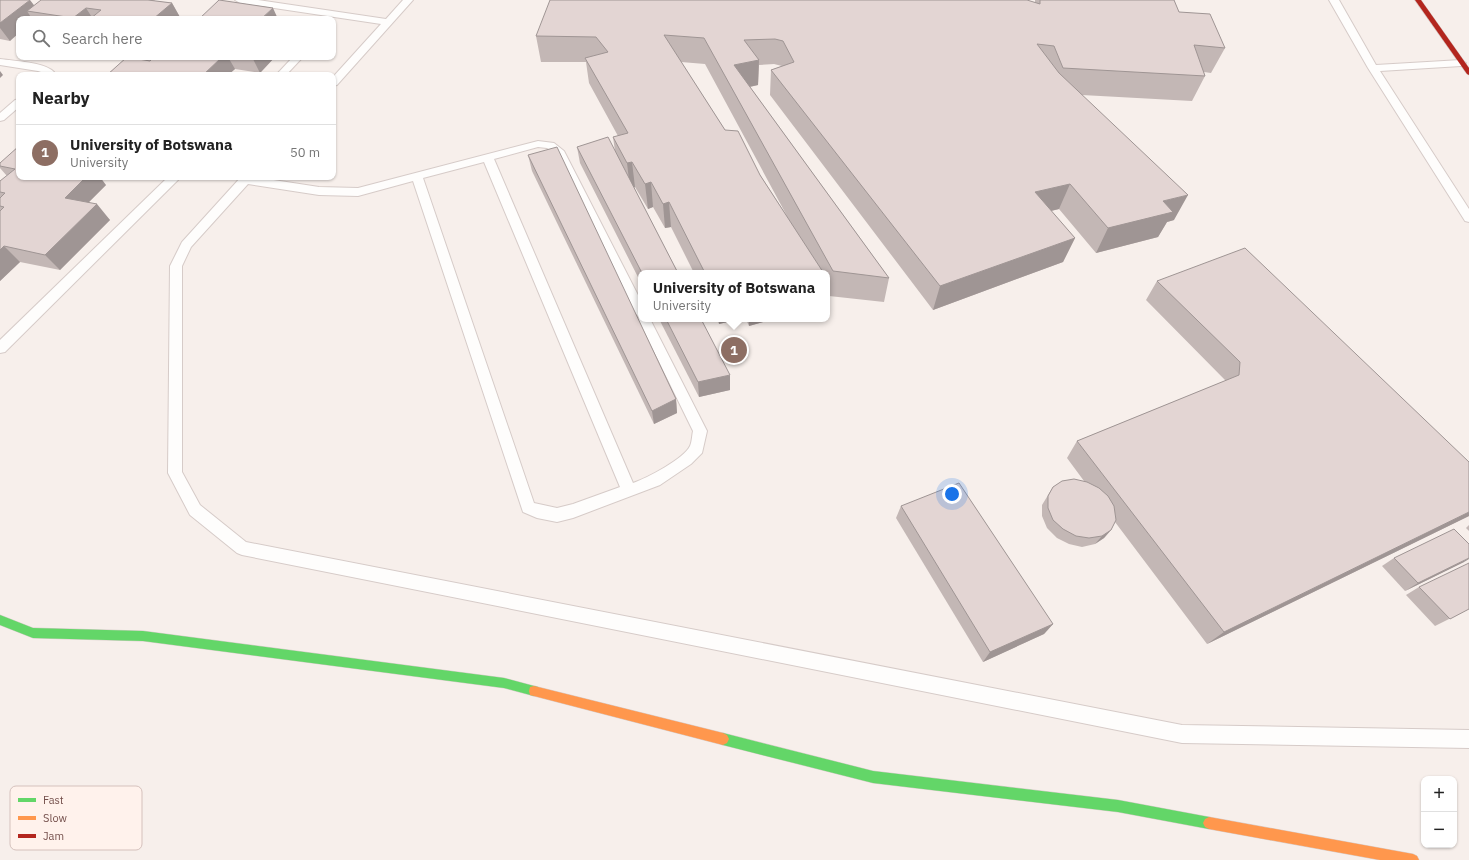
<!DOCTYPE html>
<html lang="en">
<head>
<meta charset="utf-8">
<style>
	:root { --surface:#fff; --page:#f2f2f2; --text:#222; --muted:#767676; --line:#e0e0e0; --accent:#a28783 }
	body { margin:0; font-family:"IBM Plex Sans",sans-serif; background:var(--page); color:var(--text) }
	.controls { position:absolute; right:12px; bottom:12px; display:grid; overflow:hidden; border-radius:8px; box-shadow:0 1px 3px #0004 }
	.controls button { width:36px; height:36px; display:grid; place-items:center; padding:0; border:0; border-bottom:1px solid var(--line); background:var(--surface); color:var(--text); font:20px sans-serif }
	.you { position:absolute; left:952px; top:494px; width:14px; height:14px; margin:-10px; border:3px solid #fff; border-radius:50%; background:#1a73e8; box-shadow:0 0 0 6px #1a73e833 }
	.badge { display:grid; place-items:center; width:26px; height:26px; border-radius:50%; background:var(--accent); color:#fff; font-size:13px; font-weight:700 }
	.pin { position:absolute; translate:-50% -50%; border:2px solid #fff; box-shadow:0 1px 4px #0006 }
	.popup { position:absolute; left:638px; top:270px; width:192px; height:52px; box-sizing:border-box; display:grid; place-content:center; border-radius:8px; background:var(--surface); filter:drop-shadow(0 1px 3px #0005); font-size:13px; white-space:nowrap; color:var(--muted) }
	.popup b { font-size:15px; color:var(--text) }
	.popup::after { content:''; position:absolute; left:50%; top:100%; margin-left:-8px; border:8px solid transparent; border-top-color:var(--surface) }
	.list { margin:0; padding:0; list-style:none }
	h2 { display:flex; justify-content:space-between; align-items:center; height:52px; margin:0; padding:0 16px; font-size:17px }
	h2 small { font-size:13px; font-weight:400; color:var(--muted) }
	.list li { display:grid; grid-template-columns:26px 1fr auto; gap:12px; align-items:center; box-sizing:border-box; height:56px; padding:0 16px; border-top:1px solid var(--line) }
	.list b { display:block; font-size:15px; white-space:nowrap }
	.list p { margin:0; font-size:13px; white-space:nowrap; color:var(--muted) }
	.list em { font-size:13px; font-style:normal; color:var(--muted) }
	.icon { flex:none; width:22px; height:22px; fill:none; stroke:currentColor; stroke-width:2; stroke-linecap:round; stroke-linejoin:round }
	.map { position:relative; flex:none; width:1469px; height:860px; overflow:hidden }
	.search { position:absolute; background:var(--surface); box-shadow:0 1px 3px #0004; left:16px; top:16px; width:320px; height:44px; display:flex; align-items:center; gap:10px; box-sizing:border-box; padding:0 14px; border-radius:8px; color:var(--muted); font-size:15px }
	.panel { position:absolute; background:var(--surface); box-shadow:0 1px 3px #0004; left:16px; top:72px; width:320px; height:108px; border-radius:8px }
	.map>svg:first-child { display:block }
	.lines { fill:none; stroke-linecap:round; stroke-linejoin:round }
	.lane-casing { stroke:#d6cbc8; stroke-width:2 }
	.fast-casing { stroke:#d7ccc9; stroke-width:1 }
	.slow-casing { stroke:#d7ccc9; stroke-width:1 }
	.jam-casing { stroke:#d7ccc9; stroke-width:1 }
	.lane { fill:#fefdfc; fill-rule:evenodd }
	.fast { fill:#63d668; fill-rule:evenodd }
	.slow { fill:#ff974d; fill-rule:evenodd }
	.jam { fill:#b3261e; fill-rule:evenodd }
	.wall { fill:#c3b7b5; fill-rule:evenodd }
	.shaded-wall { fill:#9f9594 }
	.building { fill:#e3d5d3; stroke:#9f9594 }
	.key { fill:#fff2ec; stroke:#d5c1bc; stroke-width:1 }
	.key-label { font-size:11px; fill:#744f4b }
</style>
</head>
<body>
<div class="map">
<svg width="1469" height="860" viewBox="0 0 1469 860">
	<rect width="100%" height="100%" fill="#f7efeb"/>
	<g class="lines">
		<defs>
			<g id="lane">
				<polygon points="235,0 258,0 386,19 403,0 413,0 337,85 333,86 333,77 381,24 240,3"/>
				<polygon points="1329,0 1339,0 1376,65 1461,60 1466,63 1461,66 1380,71 1469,209 1469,222 1465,221 1368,68"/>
				<polygon points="293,57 303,57 286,75 276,75"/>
				<path d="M0,59C14,61 45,62 54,72L53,75H43L44,73L38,71L0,65Z"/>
				<polygon points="19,99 19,107 4,120 0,121 0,113 15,100"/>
				<path d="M538,141L554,143L564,151L641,301V319H650L707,431L702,453L691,464L660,485L573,518L557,522L537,518L523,512L413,181L358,196L319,195L248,184L191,247L182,266V472L200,505L246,542L1182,725L1469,730V748L1182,743L242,555L237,553L190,515L168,473L170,266L182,242L241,177H254L319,187L358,188ZM538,147L547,148L555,153L635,313L639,317L638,319L693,431C692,435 692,442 690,446C684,459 647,478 633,483L494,159ZM484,162L620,487L573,504L557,508L534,503L423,178Z"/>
				<polygon points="168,177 181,177 5,352 0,353 0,340"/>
			</g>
			<g id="fast">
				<polygon points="0,615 33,628 143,631 504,678 534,686 538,687 539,691 538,695 534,696 504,688 143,641 33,638 0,625"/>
				<polygon points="723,733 873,771 1118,800 1209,817 1213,819 1215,823 1213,827 1209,829 1118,812 873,783 723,745 719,743 717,739 719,735"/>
			</g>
			<g id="slow">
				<polygon points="534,686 723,733 727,735 729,739 727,743 723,745 534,696 530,695 529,691 530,687"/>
				<polygon points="1209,817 1413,854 1417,856 1419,860 1380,860 1209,829 1205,827 1203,823 1205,819"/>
			</g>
			<polygon id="jam" points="1415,0 1421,0 1469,68 1469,75 1467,74"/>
		</defs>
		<use href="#lane" class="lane-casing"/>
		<use href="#fast" class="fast-casing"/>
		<use href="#slow" class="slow-casing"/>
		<use href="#jam" class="jam-casing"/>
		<use href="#lane" class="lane"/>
		<use href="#fast" class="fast"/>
		<use href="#slow" class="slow"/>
		<use href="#jam" class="jam"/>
	</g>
	<g class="wall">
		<polygon points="0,0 34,6 41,0 155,0 154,1 172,3 181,19 19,19 10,41 0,39"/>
		<path d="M1035,0H1174L1179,12L1225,48L1211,73L1204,72L1205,76L1192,101L1082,95L1174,220L1167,222L1158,237L1096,253L1059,209L1051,211L1075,238L1063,262L933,310L770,95L771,70L782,66L774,64L759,65L758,85L750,87L889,278L884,302L829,296L827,291V273H694L671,227L665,228L653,207L648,209L635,187L634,188L678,273H641V283L580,163L577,147L615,151L613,137L618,136L589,83L586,62H541L536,36L1035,2ZM681,62L705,64L787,216L760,175L725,130Z"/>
		<polygon points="108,57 275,57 260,73 235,69 228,75 107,75 125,59"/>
		<polygon points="528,155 676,399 677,413 654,424 532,171"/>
		<polygon points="0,163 106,185 89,202 110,220 60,270 20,262 0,281 0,181 7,176 0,168"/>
		<polygon points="1157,281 1469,462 1469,516 1207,644 1115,522 1111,530 1104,538 1095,544 1082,547 1069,544 1057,538 1047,528 1042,516 1042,505 1053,487 1084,481 1067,458 1077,441 1225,381 1225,380 1146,300"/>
		<polygon points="659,319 701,319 730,390 699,397"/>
		<polygon points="717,319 740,319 719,324"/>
		<polygon points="746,319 773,319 749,326"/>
		<polygon points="901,506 1053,624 1044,634 983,662 896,518"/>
		<polygon points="1469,525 1469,531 1466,528"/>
		<polygon points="1394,558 1464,562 1405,591 1382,566"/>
		<polygon points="1419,587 1469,609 1435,626 1406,595"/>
	</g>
	<g class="shaded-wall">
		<polygon points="30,0 40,13 27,11 32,19 19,19 19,33 10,41 0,28 0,23"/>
		<polygon points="172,3 181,19 153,19"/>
		<polygon points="86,8 93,19 74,19 73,18"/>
		<polygon points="273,8 278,19 261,19"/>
		<polygon points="149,57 160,57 153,64"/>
		<polygon points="222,57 228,57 235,69 228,75 203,75"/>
		<polygon points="252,57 275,57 260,73"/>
		<polygon points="759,60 758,85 734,90 734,65"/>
		<polygon points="0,71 3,75 0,78"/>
		<polygon points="632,162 635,187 630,188 627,163"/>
		<polygon points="86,177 100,177 106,185 78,213 65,198"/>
		<polygon points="651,182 653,207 648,209 645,184"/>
		<polygon points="1070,184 1059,209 1025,217 1035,192"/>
		<polygon points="1188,195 1174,220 1167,222 1158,237 1096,253 1108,228 1163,201"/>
		<polygon points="669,202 671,227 665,228 663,204"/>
		<polygon points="97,204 110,220 60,270 45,255"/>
		<polygon points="1075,238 1063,262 933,310 940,286"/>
		<polygon points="4,246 20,262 0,281 0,250"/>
		<polygon points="719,319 740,319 719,324"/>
		<polygon points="749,319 773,319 749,326"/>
		<polygon points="730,375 730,390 699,397 698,382"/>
		<polygon points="676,399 677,413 654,424 652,411"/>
		<polygon points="1469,512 1469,516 1207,644 1224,632"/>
		<polygon points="1111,530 1104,538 1095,544 1102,536"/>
		<polygon points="1469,558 1469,559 1464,562 1405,591 1418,583"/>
		<polygon points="1053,624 1044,634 983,662 990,652"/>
	</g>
	<g class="building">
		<polygon points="0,0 30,0 0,23"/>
		<polygon points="41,0 148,0 172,3 153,19 90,19 101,10 86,8 73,18 27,11"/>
		<polygon points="219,0 273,8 261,19 199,19"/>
		<polygon points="550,0 1027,0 1040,4 1040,0 1174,0 1179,12 1210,14 1225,48 1194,45 1205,76 1063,68 1054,46 1037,44 1059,73 1188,195 1163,201 1173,212 1108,228 1070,184 1035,192 1075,238 940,286 771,70 794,62 783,41 775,39 744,40 759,60 734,65 889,278 833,271 704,38 664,35 725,130 738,131 760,175 823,272 818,273 705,273 669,202 663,204 651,182 645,184 632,162 627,163 613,137 628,133 585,58 608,52 596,37 536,36"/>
		<polygon points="127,57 150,61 154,57 222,57 203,75 186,75 173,73 171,75 107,75"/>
		<polygon points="608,137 678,273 642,273 577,147"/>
		<polygon points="19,146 19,177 86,177 65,198 97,204 45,255 4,246 0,250 0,211 4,207 0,206 0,198 5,193 0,192 0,181 15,169 0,166 0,163"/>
		<polygon points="557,147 676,399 652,411 528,155"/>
		<polygon points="1245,248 1469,462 1469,512 1224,632 1077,441 1239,375 1240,362 1157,281"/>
		<polygon points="666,319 701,319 730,375 698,382"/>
		<polygon points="1074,479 1087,482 1099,488 1108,496 1114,506 1116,520 1111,530 1102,536 1089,538 1076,536 1063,529 1053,520 1048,508 1048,496 1053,487 1062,481"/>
		<polygon points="959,483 1053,624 990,652 901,506"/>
		<polygon points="1454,529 1469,544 1469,558 1418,583 1394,558"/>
		<polygon points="1469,563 1469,609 1450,619 1419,587"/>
	</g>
	<rect x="10" y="786" width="132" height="64" rx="6" class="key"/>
	<rect x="18" y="798" width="18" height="4" fill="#63d668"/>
	<rect x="18" y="816" width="18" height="4" fill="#ff974d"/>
	<rect x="18" y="834" width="18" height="4" fill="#b3261e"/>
	<g class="key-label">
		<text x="43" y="804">Fast</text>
		<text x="43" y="822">Slow</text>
		<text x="43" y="840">Jam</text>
	</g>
</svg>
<div class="controls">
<button>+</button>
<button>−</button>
</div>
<div class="you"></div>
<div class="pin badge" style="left:734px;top:350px;background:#8d6e63">1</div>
<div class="popup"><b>University of Botswana</b>University</div>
<div class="search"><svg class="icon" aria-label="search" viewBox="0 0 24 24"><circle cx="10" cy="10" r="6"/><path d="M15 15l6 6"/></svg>Search here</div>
<section class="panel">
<h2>Nearby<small></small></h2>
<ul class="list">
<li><span class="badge" style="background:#8d6e63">1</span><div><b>University of Botswana</b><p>University</p></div><em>50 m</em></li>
</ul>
</section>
</div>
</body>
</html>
